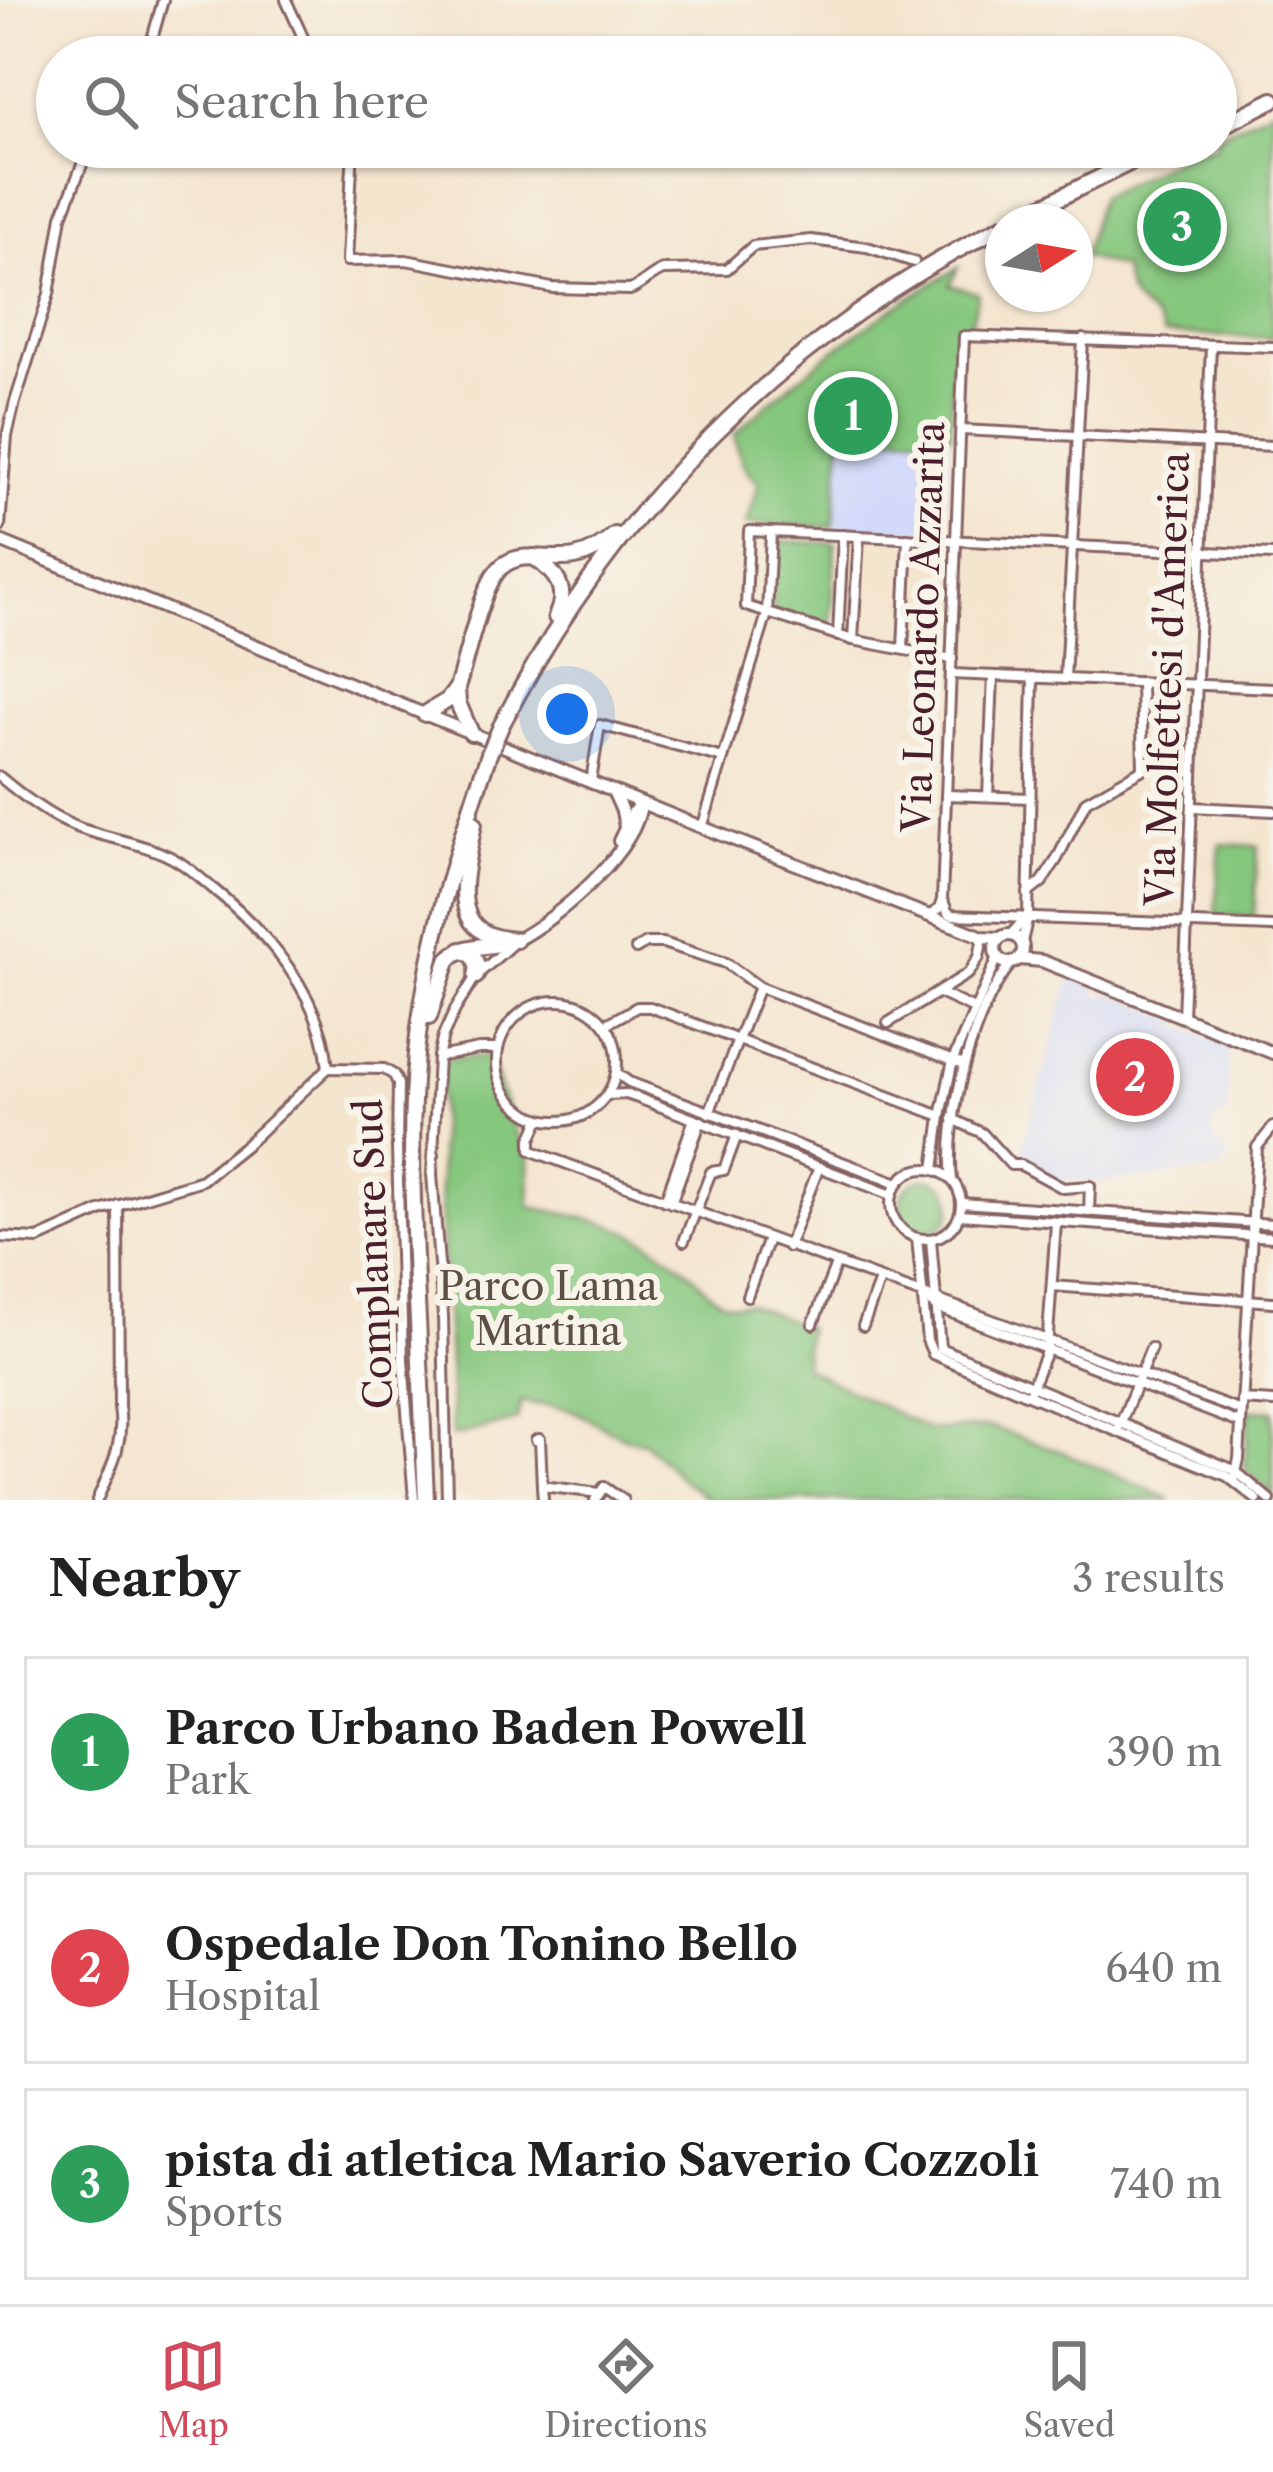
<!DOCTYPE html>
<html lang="en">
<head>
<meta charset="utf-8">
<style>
	:root { --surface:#fff; --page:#f6f6f6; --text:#222; --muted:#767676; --line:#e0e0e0; --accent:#d1495b }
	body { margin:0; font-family:"Libre Caslon Text",serif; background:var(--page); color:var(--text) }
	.compass { position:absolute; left:985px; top:204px; width:108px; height:108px; border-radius:50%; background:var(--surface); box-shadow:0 3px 9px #0004; rotate:79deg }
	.you { position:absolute; left:567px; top:714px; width:42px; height:42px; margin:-30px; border:9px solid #fff; border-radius:50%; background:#1a73e8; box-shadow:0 0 0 18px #1a73e833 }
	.badge { display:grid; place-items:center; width:78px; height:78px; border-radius:50%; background:var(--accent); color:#fff; font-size:39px; font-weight:700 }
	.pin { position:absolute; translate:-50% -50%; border:6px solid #fff; box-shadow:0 3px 12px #0006 }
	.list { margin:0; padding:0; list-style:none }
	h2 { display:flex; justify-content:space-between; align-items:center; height:156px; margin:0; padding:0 48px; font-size:51px }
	h2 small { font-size:39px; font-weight:400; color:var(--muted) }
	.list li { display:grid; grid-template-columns:78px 1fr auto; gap:36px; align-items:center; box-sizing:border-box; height:192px; margin:0 24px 24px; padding:0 24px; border:3px solid var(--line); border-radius:0px }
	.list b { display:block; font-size:45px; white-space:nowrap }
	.list p { margin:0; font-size:39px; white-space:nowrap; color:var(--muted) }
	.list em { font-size:39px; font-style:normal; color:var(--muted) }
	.icon { flex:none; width:66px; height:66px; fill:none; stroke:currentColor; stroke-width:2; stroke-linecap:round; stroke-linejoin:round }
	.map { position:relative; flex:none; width:1273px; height:1500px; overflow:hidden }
	.search { position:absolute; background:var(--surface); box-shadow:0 3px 9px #0004; left:36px; right:36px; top:36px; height:132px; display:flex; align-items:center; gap:30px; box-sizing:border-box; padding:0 42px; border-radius:66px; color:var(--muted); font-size:45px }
	.sheet { height:804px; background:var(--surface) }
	nav { display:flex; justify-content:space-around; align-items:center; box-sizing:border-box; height:168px; border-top:3px solid var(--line); background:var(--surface); font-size:33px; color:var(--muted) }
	nav a { display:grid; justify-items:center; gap:6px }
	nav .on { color:var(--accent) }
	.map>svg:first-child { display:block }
	.built { fill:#d2d9f9 }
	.green { fill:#86c77e; stroke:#687354; stroke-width:3 }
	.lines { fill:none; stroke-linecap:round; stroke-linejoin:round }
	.minor-casing { stroke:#866464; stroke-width:14 }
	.secondary-casing { stroke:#866464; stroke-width:16 }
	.trunk-casing { stroke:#866464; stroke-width:20 }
	.minor { stroke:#fff; stroke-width:8 }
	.secondary { stroke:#fff; stroke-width:10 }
	.trunk { stroke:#fff; stroke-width:14 }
	.trunk-bridge-casing { stroke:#866464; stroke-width:20; stroke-linecap:butt }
	.trunk-bridge { stroke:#fff; stroke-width:14 }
	.labels { text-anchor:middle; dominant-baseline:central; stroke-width:12; stroke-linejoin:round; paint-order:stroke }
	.street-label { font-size:39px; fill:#4a1f2b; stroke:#f7f3e8 }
	.park-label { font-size:39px; fill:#5c5144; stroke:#f7f3e8 }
</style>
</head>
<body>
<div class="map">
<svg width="1273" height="1500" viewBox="0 0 1273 1500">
	<rect width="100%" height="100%" fill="#f7f3e8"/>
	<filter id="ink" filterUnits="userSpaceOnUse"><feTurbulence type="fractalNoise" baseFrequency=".00833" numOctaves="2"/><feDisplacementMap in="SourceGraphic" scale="24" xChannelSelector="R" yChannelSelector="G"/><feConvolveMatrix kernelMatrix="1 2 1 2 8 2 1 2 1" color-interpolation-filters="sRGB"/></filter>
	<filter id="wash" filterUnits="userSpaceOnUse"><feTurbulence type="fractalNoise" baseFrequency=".004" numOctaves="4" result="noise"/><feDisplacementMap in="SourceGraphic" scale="48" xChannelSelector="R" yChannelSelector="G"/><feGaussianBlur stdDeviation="2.7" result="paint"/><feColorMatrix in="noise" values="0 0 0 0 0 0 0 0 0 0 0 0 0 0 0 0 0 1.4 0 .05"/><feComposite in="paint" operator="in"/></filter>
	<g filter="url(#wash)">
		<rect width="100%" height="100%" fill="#f4e5cf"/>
		<g class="built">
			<polygon points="951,435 945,531 833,527 841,436"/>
			<polygon points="1071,978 1098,988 1096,994 1100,996 1104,997 1106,992 1182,1022 1181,1028 1228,1045 1229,1109 1211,1127 1213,1137 1229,1157 1219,1170 1076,1184 1073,1178 1063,1185 1026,1165 1024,1159 1028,1150 1022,1147"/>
		</g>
		<g class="green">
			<path d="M1273,108V338L1164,334C1154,309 1143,315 1131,296C1126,288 1125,277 1122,268L1083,257L1100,197L1198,147H1216V137Z"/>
			<path d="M958,268L950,285L978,293L971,326H958L956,365H952L951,435L842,436L833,527L746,524L758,488L757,480C741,468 739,454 734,435C804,369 875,316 958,268Z"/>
			<polygon points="775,541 835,543 832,614 830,625 826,627 776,613 772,605"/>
			<polygon points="1220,844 1258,846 1254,917 1216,915"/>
			<path d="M489,1056L515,1131L529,1158L530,1207C577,1216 625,1223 663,1252C671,1257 679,1263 686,1269C705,1286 718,1310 747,1303L807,1328L804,1367L931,1431L991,1427L1060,1451L1172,1500H710L684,1481L644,1442C620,1440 593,1419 571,1410C554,1404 538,1406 521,1401L517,1420L452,1437C449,1311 434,1186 441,1060Z"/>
			<circle cx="926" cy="1205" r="26"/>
			<polygon points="1249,1410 1273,1411 1273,1494 1245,1469"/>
		</g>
	</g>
	<g filter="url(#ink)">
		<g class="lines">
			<defs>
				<g id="minor">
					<polyline points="286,0 312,57"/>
					<polyline points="147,57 163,0"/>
					<path d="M353,147L347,261L406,260L552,288L630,290C643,285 650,275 663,270L727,269L753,246L811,240L867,247L914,262"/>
					<polyline points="961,430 1273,446"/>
					<polyline points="0,527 7,436 15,402 49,294 62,216 89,147"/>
					<polyline points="838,636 843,535"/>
					<polyline points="853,640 859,536"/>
					<polyline points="903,649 908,538"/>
					<polyline points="952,659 853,640 746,606 749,531 1273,555"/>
					<polyline points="951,674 1273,688"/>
					<polyline points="1065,679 1083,339"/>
					<path d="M0,777C19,793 39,809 61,820C93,837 132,839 166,855C182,862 197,875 211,887C266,931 322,995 328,1068"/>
					<polyline points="591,781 600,725 723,758"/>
					<polyline points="946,795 1030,798"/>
					<polyline points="988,796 993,676"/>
					<polyline points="1192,807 1273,811"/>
					<polyline points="702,828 767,614 771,533"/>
					<polyline points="1028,893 1042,882 1057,859 1086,801 1143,769 1141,682"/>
					<polyline points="943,901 948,913 953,915 1273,927"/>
					<polyline points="929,916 939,909 942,900 964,336 1273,347"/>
					<polyline points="1011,934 1027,917"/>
					<polyline points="1022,942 1028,916 1033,677"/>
					<polyline points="636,949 646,943 663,943 726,963 759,987 964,1065"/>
					<polyline points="939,993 974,1009"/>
					<circle cx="557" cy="1061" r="60"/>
					<polyline points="1183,1017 1211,345"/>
					<polyline points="888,1023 969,973 979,957 983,937"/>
					<polyline points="605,1025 637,1007 650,1007 941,1116"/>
					<polyline points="438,1057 479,1049 498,1049"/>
					<polyline points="328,1068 384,1069 394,1075 398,1084 397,1148 403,1360 414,1500"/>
					<polyline points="616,1073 629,1082 898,1183"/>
					<polyline points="608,1095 626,1094 638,1098 892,1195"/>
					<polyline points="709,1113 759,987"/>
					<path d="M540,1119L531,1139V1150L535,1152C770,1240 1007,1323 1241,1411"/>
					<polyline points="953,1119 982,1133 1011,1165 1021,1165 1063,1188 1090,1186 1089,1212"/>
					<circle cx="926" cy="1204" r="35"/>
					<polyline points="934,1170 941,1116 953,1060 998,957"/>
					<path d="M952,1180C945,1119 972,1009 1012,963"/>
					<polyline points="665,1201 694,1119"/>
					<polyline points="671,1203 701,1121"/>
					<polyline points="961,1203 1273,1224"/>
					<polyline points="960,1215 1273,1237"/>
					<polyline points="0,1237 38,1239 100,1211 202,1180 247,1144 328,1068"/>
					<polyline points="917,1238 927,1340 933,1354"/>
					<polyline points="931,1239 940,1348"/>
					<polyline points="684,1241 711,1172 724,1170 737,1135"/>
					<polyline points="788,1247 819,1167"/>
					<polyline points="1052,1286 1273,1302"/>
					<polyline points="747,1296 768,1239"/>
					<polyline points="924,1296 936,1307 1240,1423"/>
					<polyline points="813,1324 836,1264"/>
					<polyline points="863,1326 880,1280"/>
					<polyline points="940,1348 1234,1470 1270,1500"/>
					<polyline points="933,1354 1023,1393 1227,1476 1257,1500"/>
					<polyline points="1031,1389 1047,1349 1056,1223"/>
					<polyline points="1242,1400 1273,1402"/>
					<polyline points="1120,1425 1151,1348"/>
					<polyline points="536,1440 540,1439 542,1486"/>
					<polyline points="1234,1481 1239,1459 1257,1147 1273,1127"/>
					<path d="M97,1500C111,1468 125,1443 119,1407L118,1205"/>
					<polyline points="447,1500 443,1316 432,1174 438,1057 443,1036 455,1010 476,976 511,945"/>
					<polyline points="543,1500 542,1486 599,1493"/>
					<polyline points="595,1500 604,1487 623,1500"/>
				</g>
				<g id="secondary">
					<polyline points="0,541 686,821 983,937 999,938"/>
					<polyline points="613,791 622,811 625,827"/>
					<polyline points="619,841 633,812 641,803"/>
					<circle cx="1009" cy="949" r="14"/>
					<path d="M516,940C556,920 638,850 641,803"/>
					<polyline points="1019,959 1042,961 1273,1053"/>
				</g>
				<g id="trunk">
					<polyline points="1216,129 1273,100"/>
					<polyline points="1153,161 1180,147"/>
					<polyline points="1011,222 1161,147"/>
					<path d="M534,557C557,574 569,589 556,617"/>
					<polyline points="425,714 448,700 457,688"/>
					<path d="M501,726C612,510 786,334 1003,226"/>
					<path d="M471,733L458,703L457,688C466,660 480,595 496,573C514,547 548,562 575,557C590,554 603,546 615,535"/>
					<path d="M474,823C466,872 442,937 516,940"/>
					<polyline points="461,950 473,955 478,967 476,976"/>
					<path d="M429,1017L448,961C462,943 485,948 505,943"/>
					<path d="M426,1500C423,1427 420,1354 416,1282C413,1206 409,1130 416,1054C426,950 455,852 489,754"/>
				</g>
			</defs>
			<use href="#minor" class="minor-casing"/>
			<use href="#secondary" class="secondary-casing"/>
			<use href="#trunk" class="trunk-casing"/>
			<use href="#minor" class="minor"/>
			<use href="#secondary" class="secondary"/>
			<use href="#trunk" class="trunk"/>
			<defs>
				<polyline id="trunk-bridge" points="489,754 501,726"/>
			</defs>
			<use href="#trunk-bridge" class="trunk-bridge-casing"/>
			<use href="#trunk-bridge" class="trunk-bridge"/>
		</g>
	</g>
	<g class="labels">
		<g class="street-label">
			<text transform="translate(923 627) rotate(-88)">Via Leonardo Azzarita</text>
			<text transform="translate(1167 679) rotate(-88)">Via Molfettesi d'America</text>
			<text transform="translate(373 1254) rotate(-92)">Complanare Sud</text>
		</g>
		<g class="park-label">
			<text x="548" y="1286">Parco Lama<tspan x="548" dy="45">Martina</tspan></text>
		</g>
	</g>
</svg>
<svg class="compass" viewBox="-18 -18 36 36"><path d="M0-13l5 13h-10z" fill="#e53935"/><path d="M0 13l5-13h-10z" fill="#767676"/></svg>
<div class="you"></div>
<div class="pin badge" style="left:853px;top:416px;background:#2e9e5b">1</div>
<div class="pin badge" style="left:1135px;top:1077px;background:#e0444e">2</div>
<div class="pin badge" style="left:1182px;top:227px;background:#2e9e5b">3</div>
<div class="search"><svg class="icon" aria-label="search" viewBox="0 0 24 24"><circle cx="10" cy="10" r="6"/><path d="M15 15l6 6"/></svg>Search here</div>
</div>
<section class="sheet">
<h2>Nearby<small>3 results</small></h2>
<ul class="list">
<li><span class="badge" style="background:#2e9e5b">1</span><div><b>Parco Urbano Baden Powell</b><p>Park</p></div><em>390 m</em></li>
<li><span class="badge" style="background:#e0444e">2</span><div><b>Ospedale Don Tonino Bello</b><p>Hospital</p></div><em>640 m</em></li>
<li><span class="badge" style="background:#2e9e5b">3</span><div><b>pista di atletica Mario Saverio Cozzoli</b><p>Sports</p></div><em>740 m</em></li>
</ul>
</section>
<nav>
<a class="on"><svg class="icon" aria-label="map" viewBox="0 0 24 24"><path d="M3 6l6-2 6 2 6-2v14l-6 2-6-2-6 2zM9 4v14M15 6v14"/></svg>Map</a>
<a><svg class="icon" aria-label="directions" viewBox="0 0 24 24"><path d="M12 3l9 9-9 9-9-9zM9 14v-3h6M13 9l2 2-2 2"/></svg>Directions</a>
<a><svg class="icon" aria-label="saved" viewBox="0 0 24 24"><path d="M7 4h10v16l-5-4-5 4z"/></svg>Saved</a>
</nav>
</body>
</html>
